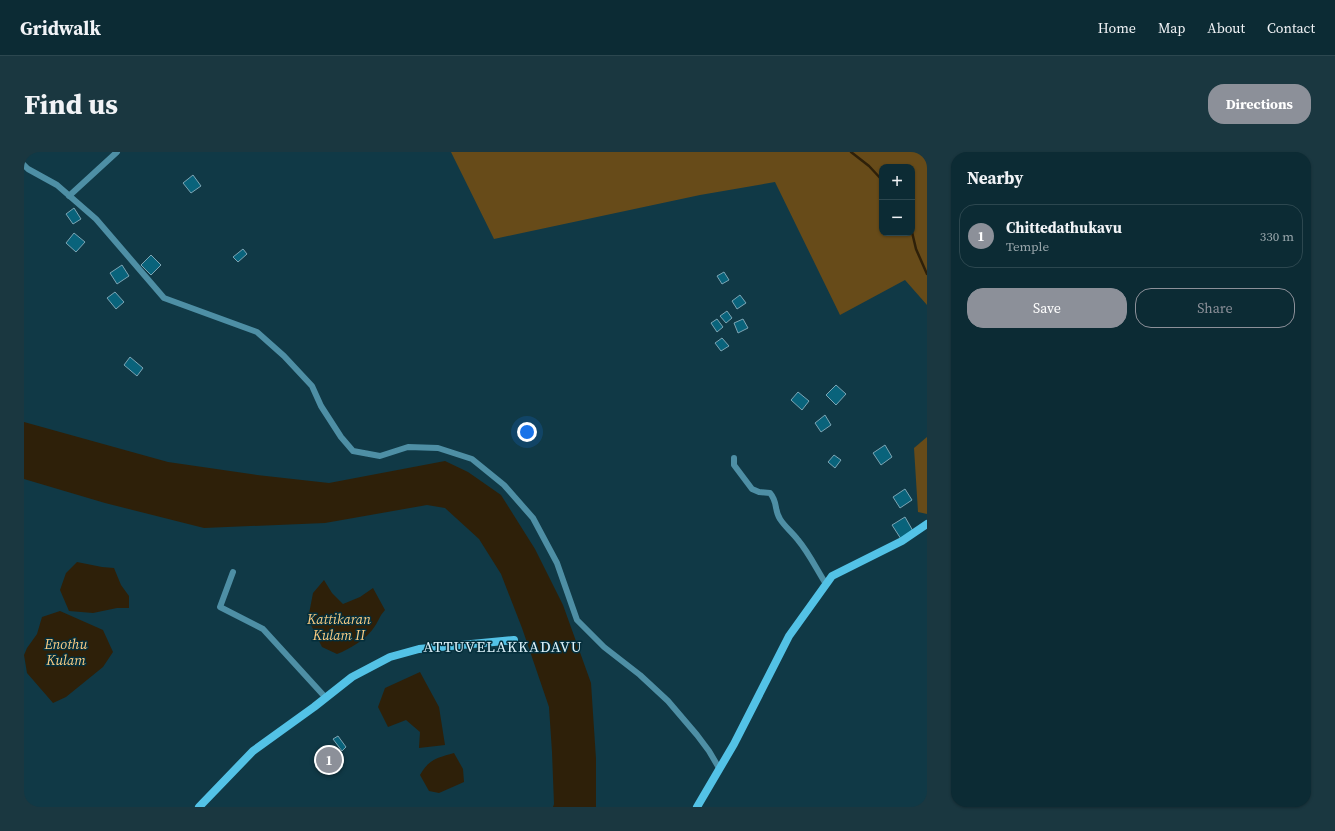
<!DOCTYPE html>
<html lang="en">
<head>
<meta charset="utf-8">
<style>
	:root { --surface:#0c2b34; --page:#1a3740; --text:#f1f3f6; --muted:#9aa7ac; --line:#2c474f; --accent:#8c9099 }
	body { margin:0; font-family:"Source Serif 4",serif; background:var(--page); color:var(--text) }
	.controls { position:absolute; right:12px; top:12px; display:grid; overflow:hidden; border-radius:8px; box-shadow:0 1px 3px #0004 }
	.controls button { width:36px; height:36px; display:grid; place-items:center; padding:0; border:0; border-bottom:1px solid var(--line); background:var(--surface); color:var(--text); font:20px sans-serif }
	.you { position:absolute; left:503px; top:280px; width:14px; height:14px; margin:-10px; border:3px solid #fff; border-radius:50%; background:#1a73e8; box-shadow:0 0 0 6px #1a73e833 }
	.badge { display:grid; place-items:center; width:26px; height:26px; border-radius:50%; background:var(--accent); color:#fff; font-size:13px; font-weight:700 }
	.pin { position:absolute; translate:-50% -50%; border:2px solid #fff; box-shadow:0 1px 4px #0006 }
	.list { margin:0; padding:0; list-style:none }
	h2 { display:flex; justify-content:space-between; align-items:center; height:52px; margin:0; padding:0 16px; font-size:17px }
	h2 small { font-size:13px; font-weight:400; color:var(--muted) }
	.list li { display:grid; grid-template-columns:26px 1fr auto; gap:12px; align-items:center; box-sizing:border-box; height:64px; margin:0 8px 8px; padding:0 8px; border:1px solid var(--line); border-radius:16px }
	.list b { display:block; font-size:15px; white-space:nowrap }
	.list p { margin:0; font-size:13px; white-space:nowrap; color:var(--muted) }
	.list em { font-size:13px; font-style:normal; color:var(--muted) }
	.actions { display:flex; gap:8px; padding:12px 16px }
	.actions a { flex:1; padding:9px 0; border:1px solid var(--accent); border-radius:16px; text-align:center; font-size:14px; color:var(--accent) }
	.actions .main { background:var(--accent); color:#fff }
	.map { position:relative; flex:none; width:903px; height:655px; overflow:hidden; border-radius:16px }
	header { display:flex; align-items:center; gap:24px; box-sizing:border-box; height:56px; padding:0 20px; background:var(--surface); border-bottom:1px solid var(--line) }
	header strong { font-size:19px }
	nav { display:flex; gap:22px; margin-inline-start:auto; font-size:14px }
	.intro { display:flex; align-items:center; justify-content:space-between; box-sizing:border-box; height:96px; padding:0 24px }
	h1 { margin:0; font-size:28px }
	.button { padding:10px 18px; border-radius:16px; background:var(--accent); color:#fff; font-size:14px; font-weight:700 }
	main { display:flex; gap:24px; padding:0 24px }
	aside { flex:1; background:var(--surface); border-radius:16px; box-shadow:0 1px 3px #0004 }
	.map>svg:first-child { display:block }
	.green { fill:#674b19; fill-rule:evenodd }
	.water { fill:#2e2009 }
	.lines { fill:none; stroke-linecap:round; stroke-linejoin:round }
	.stream { stroke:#2e2009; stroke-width:2.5 }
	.building { fill:#09637b; stroke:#7ca5b4 }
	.street { stroke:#4e8fa5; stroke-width:6 }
	.secondary { stroke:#53c2e6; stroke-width:8 }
	.labels { text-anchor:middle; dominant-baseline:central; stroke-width:3; stroke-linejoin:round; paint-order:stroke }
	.water-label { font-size:14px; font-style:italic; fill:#fdcd82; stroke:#042e3b }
	.quarter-label { font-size:15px; letter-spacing:1px; fill:#dff4fc; stroke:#042e3b }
</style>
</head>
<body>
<header>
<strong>Gridwalk</strong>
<nav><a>Home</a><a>Map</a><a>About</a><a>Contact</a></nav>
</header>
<div class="intro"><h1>Find us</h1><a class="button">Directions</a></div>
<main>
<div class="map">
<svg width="903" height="655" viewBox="0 0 903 655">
	<rect width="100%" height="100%" fill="#103946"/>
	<g class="green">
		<path d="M427,0H903V153L881,128L816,163L751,30L676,43L470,87ZM858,15H888V81H858Z"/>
		<polygon points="903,285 903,362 894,360 890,296"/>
	</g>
	<g class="water">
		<polygon points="0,270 144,310 233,323 305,331 421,309 444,320 477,343 511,397 539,453 567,531 572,607 572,655 529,655 530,652 528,600 525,555 498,476 477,422 455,387 421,356 403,353 301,371 180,376 81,351 0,327"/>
		<polygon points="53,410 78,415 90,416 97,433 105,444 105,456 93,456 69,461 45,459 36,438 42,421"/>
		<path d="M300,428L308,441L319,452L336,445L349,436L361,458C355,465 355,468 351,474C343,487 326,497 313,502L298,495L284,467L289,441Z"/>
		<polygon points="36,459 79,478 89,500 79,515 42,545 29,551 3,521 0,503 3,496 13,482 18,465"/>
		<polygon points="396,520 415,555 421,593 395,596 396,580 382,568 364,575 354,555 361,536"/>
		<path d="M430,601L439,617L440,630L415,641L405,639L396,623C405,607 413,606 430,601Z"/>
	</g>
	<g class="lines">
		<g class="stream">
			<polyline points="827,0 845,14 858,28"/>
			<polyline points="888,80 892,97 903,122"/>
		</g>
	</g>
	<g class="building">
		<polygon points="169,23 177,34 167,41 159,31"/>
		<polygon points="50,56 57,67 49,72 42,62"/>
		<polygon points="50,81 61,90 52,100 42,91"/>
		<polygon points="219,97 223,102 214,110 209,105"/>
		<polygon points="127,103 137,113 127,123 117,113"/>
		<polygon points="98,113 105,124 93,132 86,121"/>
		<polygon points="700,120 705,128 698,132 693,124"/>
		<polygon points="91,140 100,150 92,157 83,146"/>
		<polygon points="716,143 722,151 713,157 708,149"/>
		<polygon points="703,159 708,166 702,171 696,164"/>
		<polygon points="693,167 699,175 693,180 687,171"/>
		<polygon points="719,167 724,176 714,181 710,171"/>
		<polygon points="698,186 705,194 697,199 691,191"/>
		<polygon points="106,205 119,216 113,224 100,213"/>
		<polygon points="812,233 822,242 812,253 802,243"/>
		<polygon points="774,240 785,249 778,258 767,248"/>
		<polygon points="801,263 807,273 797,280 791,271"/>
		<polygon points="861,293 868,305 857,313 849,301"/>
		<polygon points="810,303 817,308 811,316 804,310"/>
		<polygon points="881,337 888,348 876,356 869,345"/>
		<polygon points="881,365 889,379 877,387 868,373"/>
		<polygon points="314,584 322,595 318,599 309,587"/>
		<polygon points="305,596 317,612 311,617 313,619 311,621 309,619 306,621 294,605"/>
	</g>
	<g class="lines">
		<g class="street">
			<polyline points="0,13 4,17 33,33 72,67 140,146 233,180 260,204 288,234 297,254 317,285 329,299 356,304 384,295 414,296 448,307 480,333 509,366 533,411 553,468 580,495 616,523 644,549 673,583 685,599 695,616"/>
			<polyline points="45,44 93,0"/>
			<path d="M710,306V313L728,337L735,340L746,341C754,350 750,358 756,367C761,375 768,380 774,388C785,401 793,418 802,432"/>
			<polyline points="209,420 196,455 239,477 302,546"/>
		</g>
		<g class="secondary">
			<polyline points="175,655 229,599 290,555 328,525 366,505 395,497 490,488"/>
			<polyline points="673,655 710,592 765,484 808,424 878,389 903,372"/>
		</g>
	</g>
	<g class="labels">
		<g class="water-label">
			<text x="315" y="467">Kattikaran<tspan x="315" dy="16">Kulam II</tspan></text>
			<text x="42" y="492">Enothu<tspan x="42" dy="16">Kulam</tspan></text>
		</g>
		<g class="quarter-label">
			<text x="479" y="494">ATTUVELAKKADAVU</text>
		</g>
	</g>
</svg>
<div class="controls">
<button>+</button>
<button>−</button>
</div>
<div class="you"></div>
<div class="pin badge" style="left:305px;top:608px">1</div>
</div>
<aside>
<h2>Nearby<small></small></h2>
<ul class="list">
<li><span class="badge">1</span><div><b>Chittedathukavu</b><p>Temple</p></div><em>330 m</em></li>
</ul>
<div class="actions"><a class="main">Save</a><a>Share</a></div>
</aside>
</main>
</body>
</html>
